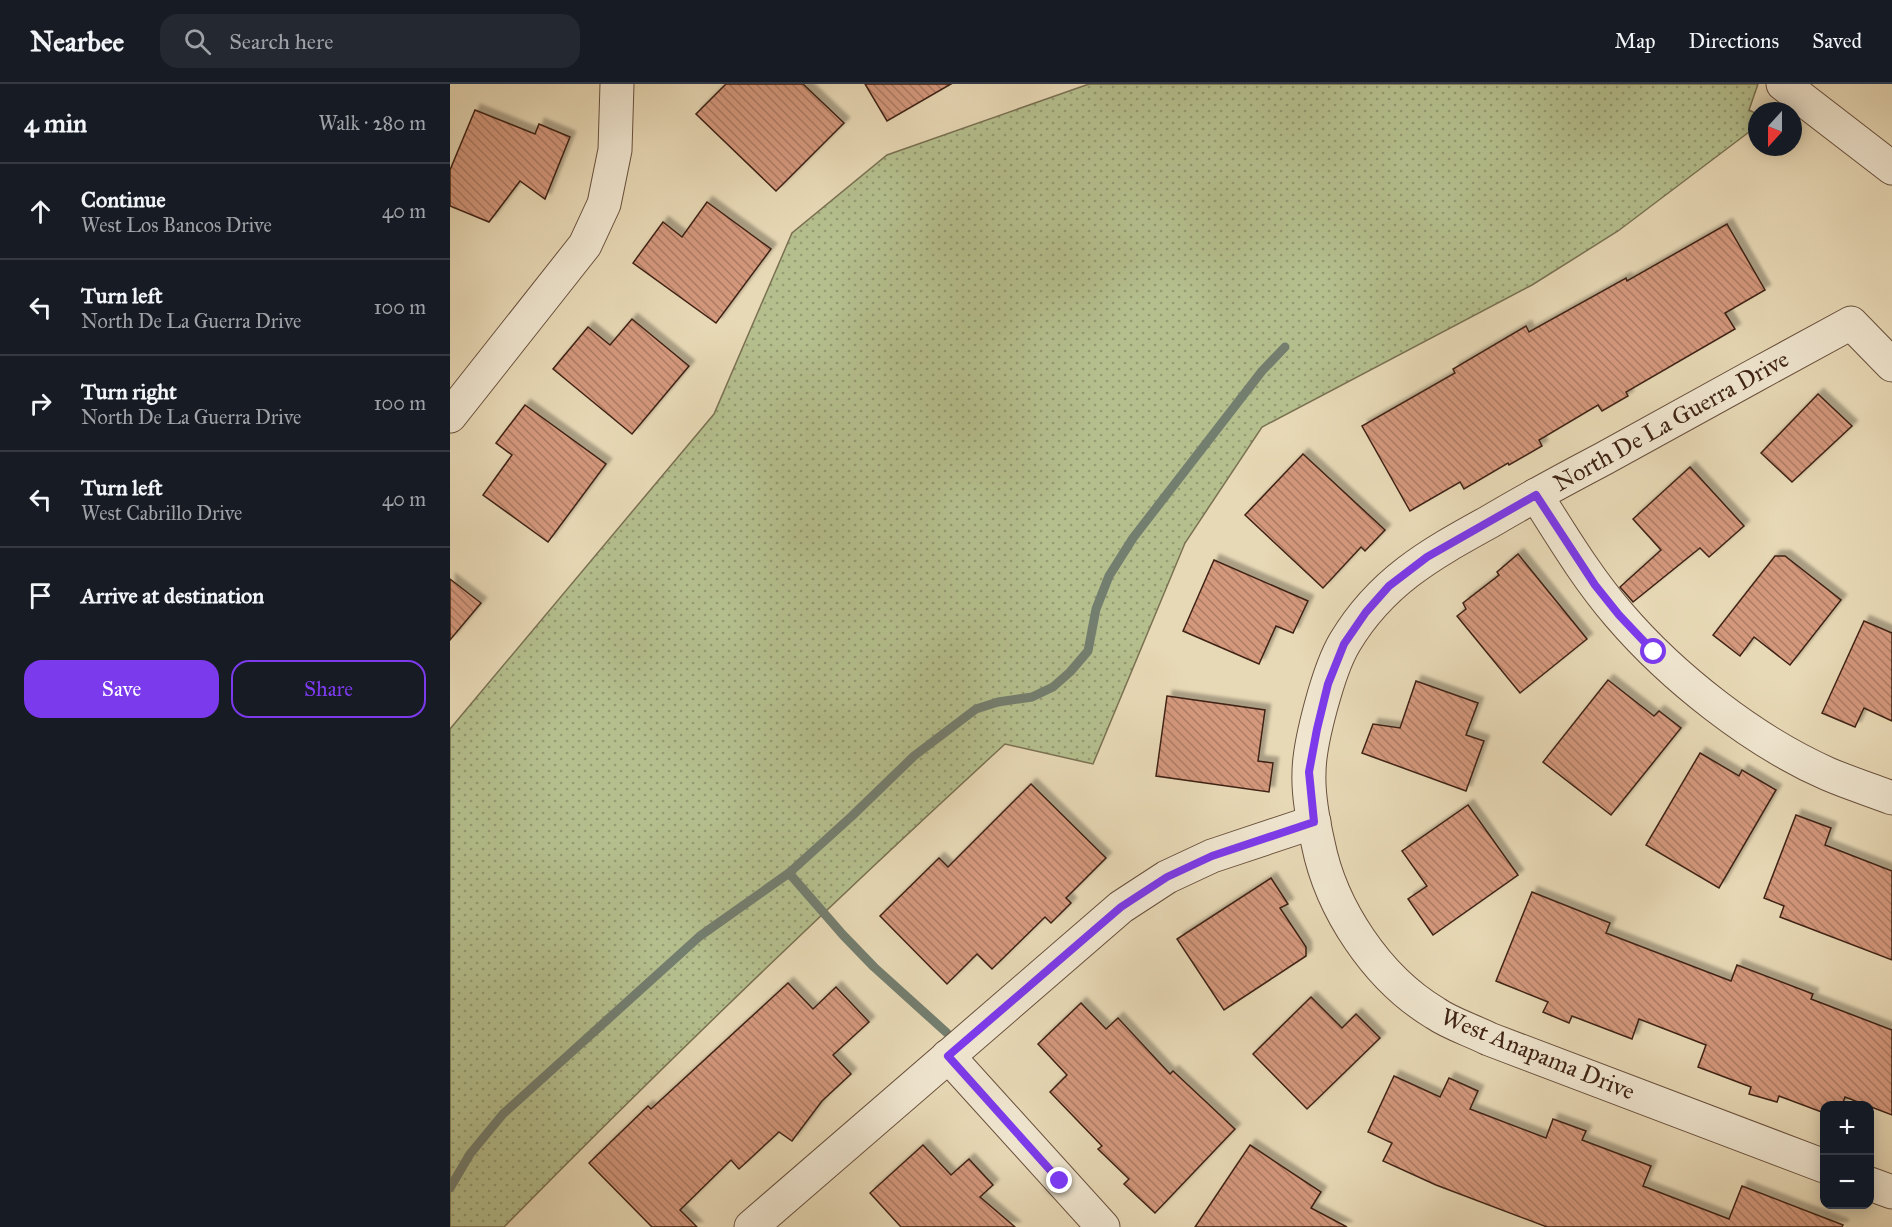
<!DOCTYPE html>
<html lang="en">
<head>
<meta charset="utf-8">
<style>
	:root { --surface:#171b24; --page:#242831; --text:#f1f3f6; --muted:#9ea1a6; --line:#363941; --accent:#7c3aed }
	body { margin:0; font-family:"IM FELL Great Primer",serif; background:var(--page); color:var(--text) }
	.controls { position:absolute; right:18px; bottom:18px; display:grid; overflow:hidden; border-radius:12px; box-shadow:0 3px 15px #0003 }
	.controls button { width:54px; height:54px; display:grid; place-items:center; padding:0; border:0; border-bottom:2px solid var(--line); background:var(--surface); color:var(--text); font:30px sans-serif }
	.compass { position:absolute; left:1298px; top:18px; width:54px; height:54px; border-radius:50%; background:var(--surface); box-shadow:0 3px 15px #0003; rotate:201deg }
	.stop { position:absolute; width:18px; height:18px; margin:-14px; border:4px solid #7c3aed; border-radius:50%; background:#fff }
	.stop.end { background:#7c3aed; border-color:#fff; box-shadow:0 2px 6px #0008 }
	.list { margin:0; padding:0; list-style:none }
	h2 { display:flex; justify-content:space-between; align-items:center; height:78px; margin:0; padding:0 24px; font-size:26px }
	h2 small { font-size:20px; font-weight:400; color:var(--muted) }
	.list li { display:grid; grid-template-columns:39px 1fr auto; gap:18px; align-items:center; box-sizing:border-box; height:96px; padding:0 24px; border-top:2px solid var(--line) }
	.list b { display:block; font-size:22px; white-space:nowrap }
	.list p { margin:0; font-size:20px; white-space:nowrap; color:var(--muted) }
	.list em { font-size:20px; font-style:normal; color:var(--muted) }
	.actions { display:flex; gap:12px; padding:18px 24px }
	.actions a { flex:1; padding:14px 0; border:2px solid var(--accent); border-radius:18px; text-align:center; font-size:21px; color:var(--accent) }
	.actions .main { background:var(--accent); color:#fff }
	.icon { flex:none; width:33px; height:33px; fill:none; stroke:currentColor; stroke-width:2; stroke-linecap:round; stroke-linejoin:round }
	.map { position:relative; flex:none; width:1442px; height:1143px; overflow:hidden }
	header { display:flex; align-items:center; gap:36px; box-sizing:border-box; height:84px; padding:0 30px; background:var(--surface); border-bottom:2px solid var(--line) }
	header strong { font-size:28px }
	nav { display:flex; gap:33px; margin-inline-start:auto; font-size:21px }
	.search { width:420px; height:54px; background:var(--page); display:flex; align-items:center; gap:15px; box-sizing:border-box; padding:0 21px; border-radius:18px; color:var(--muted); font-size:22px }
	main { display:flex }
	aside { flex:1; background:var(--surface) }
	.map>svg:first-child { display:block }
	.grass { fill:url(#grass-dots); stroke:#7a7152; stroke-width:1.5 }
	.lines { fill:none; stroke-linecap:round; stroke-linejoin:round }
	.stream { stroke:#747e6f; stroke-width:9 }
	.building { fill:url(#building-back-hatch); stroke:#3f2315; stroke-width:1.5; filter:url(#shadow) }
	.minor-casing { stroke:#69503d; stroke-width:35 }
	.minor { stroke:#f0e6d0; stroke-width:33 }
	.route { stroke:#7c3aed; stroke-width:8 }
	.labels { text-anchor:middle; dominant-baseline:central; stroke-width:4.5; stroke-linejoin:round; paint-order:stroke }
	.street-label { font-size:24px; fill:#3f2315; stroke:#f0e6d0 }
</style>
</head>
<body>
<header>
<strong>Nearbee</strong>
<div class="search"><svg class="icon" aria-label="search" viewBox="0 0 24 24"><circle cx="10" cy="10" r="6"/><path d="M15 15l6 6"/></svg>Search here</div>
<nav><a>Map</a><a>Directions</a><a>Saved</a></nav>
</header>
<main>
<aside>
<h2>4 min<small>Walk · 280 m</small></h2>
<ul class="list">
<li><svg class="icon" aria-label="ahead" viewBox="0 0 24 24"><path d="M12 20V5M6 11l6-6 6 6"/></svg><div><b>Continue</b><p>West Los Bancos Drive</p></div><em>40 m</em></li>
<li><svg class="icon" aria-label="left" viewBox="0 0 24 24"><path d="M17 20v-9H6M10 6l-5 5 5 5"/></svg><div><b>Turn left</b><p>North De La Guerra Drive</p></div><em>100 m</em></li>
<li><svg class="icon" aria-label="right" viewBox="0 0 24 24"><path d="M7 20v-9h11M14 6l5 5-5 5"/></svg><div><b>Turn right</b><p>North De La Guerra Drive</p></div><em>100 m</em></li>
<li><svg class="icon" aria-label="left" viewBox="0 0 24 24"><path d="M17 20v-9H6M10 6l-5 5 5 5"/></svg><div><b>Turn left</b><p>West Cabrillo Drive</p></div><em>40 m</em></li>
<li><svg class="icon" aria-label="arrive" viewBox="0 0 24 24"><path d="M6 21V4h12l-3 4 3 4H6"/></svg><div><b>Arrive at destination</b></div></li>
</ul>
<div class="actions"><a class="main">Save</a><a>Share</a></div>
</aside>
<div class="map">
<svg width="1442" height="1143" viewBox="0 0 1442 1143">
	<defs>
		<pattern id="grass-dots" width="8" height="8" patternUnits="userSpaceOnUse" patternTransform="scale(1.5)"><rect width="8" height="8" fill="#b5bf8e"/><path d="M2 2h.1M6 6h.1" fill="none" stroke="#959b73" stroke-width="1.8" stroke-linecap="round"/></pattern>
		<pattern id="building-back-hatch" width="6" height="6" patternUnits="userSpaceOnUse" patternTransform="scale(1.5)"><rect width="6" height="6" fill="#d4987d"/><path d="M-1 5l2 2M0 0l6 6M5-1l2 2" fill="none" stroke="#ad7c65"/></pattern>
		<filter id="shadow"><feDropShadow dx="5.5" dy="-5.5" stdDeviation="1.5" flood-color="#0004"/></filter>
	</defs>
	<rect width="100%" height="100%" fill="#e8d9b6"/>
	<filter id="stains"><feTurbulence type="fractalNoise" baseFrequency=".00333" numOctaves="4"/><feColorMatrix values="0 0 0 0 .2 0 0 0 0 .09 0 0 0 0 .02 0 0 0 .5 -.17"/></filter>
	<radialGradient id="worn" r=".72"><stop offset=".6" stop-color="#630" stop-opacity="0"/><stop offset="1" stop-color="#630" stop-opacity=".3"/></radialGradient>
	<path class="grass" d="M639,0H1308L1299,26L1307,30V42L1168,147L1082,201L812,343L735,459L643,680L555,660C384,817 216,978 54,1143H0V645L264,330L342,149L437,71Z"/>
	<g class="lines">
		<g class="stream">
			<polyline points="339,789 393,851 424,883 497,949"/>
			<polyline points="0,1104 20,1070 53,1030 250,852 339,789 402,732 464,672 526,625 548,618 582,613 603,603 620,588 638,567 646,525 659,492 683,454 812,287 835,263"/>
		</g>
	</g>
	<g class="building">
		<polygon points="276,0 353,0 394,39 326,107 246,30"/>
		<polygon points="415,0 501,0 437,37"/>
		<polygon points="25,26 85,50 89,40 120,53 95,115 70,97 39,138 0,122 0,86"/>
		<polygon points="257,118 321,165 266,239 183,179 213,138 232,153"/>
		<polygon points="1277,140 1315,206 1275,229 1285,245 1176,308 1178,312 1152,327 1148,321 1089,356 1092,362 1059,381 1058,379 1014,405 1010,398 960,427 912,342 1005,289 1003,285 1076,242 1079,248 1176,194 1177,197"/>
		<polygon points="182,235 239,282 182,350 103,285 138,243 160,261"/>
		<polygon points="1368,310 1402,342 1342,398 1311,369"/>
		<polygon points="75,321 156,380 98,458 33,411 62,371 46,359"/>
		<polygon points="853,370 935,446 915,467 911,463 873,504 795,431"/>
		<polygon points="1240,383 1294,442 1259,473 1250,464 1183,518 1170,503 1211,466 1183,435"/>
		<polygon points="1068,470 1137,555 1070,609 1007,532 1016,525 1013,519 1049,491 1047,488"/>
		<polygon points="1325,472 1335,472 1391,516 1340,581 1304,553 1290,572 1263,551"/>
		<polygon points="764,476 858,517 843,549 826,542 809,580 733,547"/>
		<polygon points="0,495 31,519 0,556"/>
		<polygon points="1414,537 1442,549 1442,637 1414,624 1405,643 1372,629"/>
		<polygon points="1158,596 1204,632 1209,627 1231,644 1161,731 1093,678"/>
		<polygon points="966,597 1028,619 1016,651 1034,657 1016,707 912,669 923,640 950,644"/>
		<polygon points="717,612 815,626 808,677 823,679 819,708 706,692"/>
		<polygon points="1250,669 1289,692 1292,686 1326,706 1269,804 1196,761"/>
		<polygon points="581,700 656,774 616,814 621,819 601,839 595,833 542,885 527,870 497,900 430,832 489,774 498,783"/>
		<polygon points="1018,721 1068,791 983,851 958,815 977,802 952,767"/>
		<polygon points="1346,731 1381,744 1375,761 1442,787 1442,876 1330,833 1334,822 1314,814"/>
		<polygon points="821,794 838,820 830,824 856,863 856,872 774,926 727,855"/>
		<polygon points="1082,808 1160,839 1156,849 1281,897 1287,881 1363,910 1361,915 1442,946 1442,1031 1395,1013 1392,1022 1374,1022 1374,1029 1329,1012 1327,1018 1299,1010 1301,1003 1248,983 1256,961 1189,935 1182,955 1122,932 1119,939 1093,928 1098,918 1046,897"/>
		<polygon points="338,899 363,925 386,903 419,938 383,971 401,990 372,1017 342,1057 329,1048 289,1085 281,1076 230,1126 247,1143 202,1143 139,1079 198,1022 201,1025"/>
		<polygon points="861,913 892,944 906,930 930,954 857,1025 803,970"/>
		<polygon points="631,919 656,945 668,934 720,990 723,987 785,1045 705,1129 674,1100 679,1095 648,1065 652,1062 600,1008 617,991 588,960"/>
		<polygon points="944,992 990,1013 999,994 1028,1007 1020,1025 1096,1054 1103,1035 1136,1047 1132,1056 1201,1082 1193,1102 1279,1135 1292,1102 1393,1141 1392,1143 1097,1143 986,1101 933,1077 942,1059 918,1048"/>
		<polygon points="473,1061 501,1091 519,1075 543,1101 530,1113 565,1143 451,1143 420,1109"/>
		<polygon points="800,1061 871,1108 861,1124 897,1143 745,1143"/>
	</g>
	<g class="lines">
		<defs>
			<g id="minor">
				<polyline points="1333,0 1442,84"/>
				<polyline points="0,332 135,161 154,120 165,66 167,0"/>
				<path d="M1086,411C1112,452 1137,494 1169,531C1222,593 1303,657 1378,690C1399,699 1421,706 1442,714"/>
				<polyline points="498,972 653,1143"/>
				<path d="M1374,1082L1039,955C1021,946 1001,940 985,929C927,894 881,825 868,759C863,737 858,712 859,689C859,659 879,584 895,558C931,498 979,471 1039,438C1076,416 1115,395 1153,375C1236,329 1318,284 1401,239L1442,281"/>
				<polyline points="1420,1100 1442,1108"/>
				<polyline points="301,1143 671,823 717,793 762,772 864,738"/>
			</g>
		</defs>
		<use href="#minor" class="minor-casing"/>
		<use href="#minor" class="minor"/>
	</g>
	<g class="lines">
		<polyline class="route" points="610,1097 498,972 671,823 717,793 762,772 864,738 859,688 867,645 878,600 894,560 916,528 939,502 977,473 1086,411 1145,501 1169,531 1204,568"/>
	</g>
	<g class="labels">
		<g class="street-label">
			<text transform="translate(1221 337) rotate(-29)">North De La Guerra Drive</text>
			<text transform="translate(1088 970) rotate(22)">West Anapama Drive</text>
		</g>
	</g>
	<rect width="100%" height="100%" filter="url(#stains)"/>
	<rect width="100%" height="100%" fill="url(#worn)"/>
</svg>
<div class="controls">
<button>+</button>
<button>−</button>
</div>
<svg class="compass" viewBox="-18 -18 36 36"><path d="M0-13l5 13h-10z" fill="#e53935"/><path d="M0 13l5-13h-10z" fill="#9ea1a6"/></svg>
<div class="stop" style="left:1204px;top:568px"></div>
<div class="stop end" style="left:610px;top:1097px"></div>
</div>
</main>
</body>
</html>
